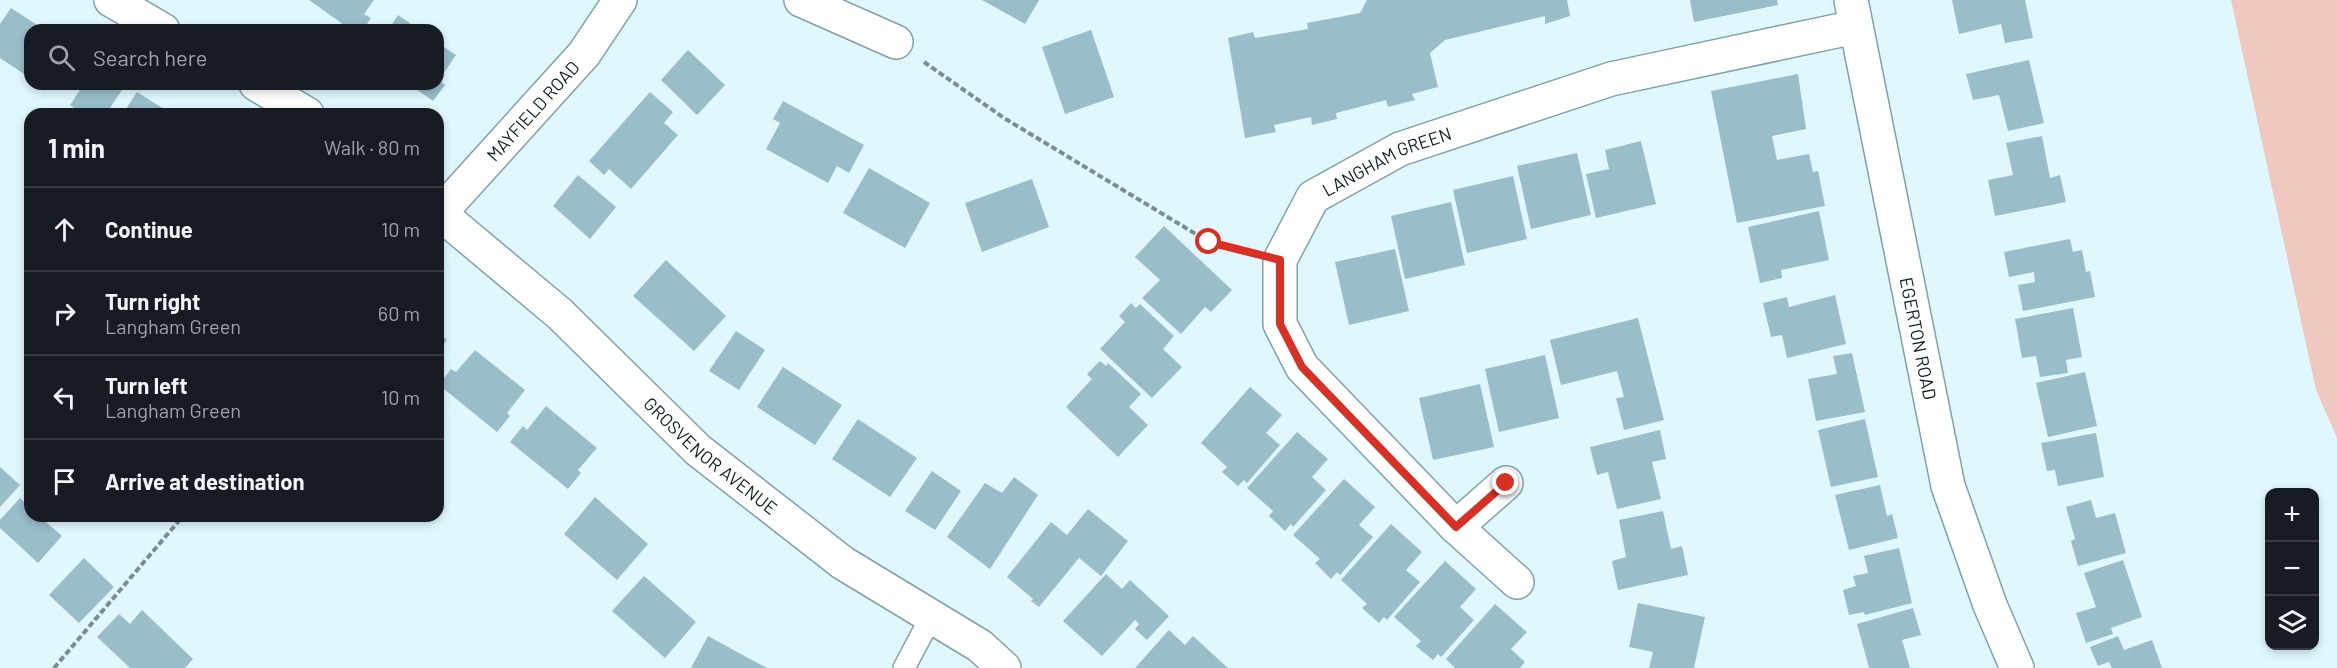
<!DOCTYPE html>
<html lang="en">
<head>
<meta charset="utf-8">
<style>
	:root { --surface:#171b24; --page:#20242c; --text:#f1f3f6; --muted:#9ea1a6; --line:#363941 }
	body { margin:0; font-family:Barlow,sans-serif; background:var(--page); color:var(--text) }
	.controls { position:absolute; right:18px; bottom:18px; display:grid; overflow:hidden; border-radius:12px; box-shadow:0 3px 9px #0003 }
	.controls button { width:54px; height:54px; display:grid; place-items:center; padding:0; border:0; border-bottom:2px solid var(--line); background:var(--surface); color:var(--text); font:30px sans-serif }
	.stop { position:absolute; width:18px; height:18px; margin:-14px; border:4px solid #d93025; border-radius:50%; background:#fff }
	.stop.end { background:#d93025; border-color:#fff; box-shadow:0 2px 6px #0008 }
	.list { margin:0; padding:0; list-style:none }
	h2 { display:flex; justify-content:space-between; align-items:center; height:78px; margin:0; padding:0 24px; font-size:26px }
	h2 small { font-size:20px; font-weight:400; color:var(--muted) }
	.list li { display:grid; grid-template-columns:39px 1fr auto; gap:18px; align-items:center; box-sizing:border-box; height:84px; padding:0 24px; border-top:2px solid var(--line) }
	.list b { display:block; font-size:22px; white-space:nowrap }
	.list p { margin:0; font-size:20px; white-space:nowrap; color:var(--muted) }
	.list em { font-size:20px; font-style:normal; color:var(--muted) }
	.icon { flex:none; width:33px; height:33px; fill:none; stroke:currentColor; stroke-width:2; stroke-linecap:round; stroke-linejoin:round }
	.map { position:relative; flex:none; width:2337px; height:668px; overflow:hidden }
	.search { position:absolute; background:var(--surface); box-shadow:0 3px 9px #0003; left:24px; top:24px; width:420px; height:66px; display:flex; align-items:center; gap:15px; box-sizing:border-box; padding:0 21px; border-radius:18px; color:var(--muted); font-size:22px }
	.panel { position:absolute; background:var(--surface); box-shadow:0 3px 9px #0003; left:24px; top:108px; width:420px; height:414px; border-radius:18px }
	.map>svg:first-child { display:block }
	.green { fill:#efc8bf }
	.building { fill:#9abdca }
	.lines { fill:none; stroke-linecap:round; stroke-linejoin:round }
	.lane-casing { stroke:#7ea1ad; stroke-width:24 }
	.street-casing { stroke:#7ea1ad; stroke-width:36 }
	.path { stroke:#7b8c93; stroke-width:4; stroke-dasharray:6 3; stroke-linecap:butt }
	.lane { stroke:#fff; stroke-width:21 }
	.street { stroke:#fff; stroke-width:33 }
	.route { stroke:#d93025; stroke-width:8 }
	.labels { text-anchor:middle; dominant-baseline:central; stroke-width:4.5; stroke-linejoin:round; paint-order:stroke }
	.street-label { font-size:18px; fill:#0e1b20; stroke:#e1f7ff }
</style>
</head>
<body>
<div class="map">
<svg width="2337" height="668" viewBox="0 0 2337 668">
	<rect width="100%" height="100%" fill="#e1f7ff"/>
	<polygon class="green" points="2231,0 2337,0 2337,438 2316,390"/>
	<g class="building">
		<polygon points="309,0 374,0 364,14 371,18 363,30 351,30"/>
		<polygon points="982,0 1039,0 1025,24"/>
		<polygon points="1367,0 1567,0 1570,16 1545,24 1545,16 1445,40 1430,53 1438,87 1412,94 1415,100 1388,107 1386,100 1336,113 1337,119 1312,125 1311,117 1274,125 1276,132 1245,138 1228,38 1253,32 1255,38 1308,29 1307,23 1360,13"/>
		<polygon points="1690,0 1777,0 1778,5 1694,22"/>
		<polygon points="1952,0 2025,0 2033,38 2005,43 2001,24 1959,34"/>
		<polygon points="11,8 45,30 30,30 30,78 0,58 0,24"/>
		<polygon points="398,15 420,30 388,30"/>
		<polygon points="1091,30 1114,97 1065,114 1042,47"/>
		<polygon points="438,43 456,55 439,80 445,85 433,101 409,84 438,84"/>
		<polygon points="688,50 725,85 697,115 661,80"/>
		<polygon points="2029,60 2044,123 2008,131 1999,95 1973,100 1966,74"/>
		<polygon points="1798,74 1806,129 1772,136 1777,160 1809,154 1813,172 1818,171 1825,206 1737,223 1711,91"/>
		<polygon points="84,84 126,84 106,114 83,114 70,105"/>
		<polygon points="137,92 172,114 134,114 126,109"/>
		<polygon points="650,92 673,112 664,123 678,135 631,189 609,169 604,175 589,161"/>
		<polygon points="783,101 864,145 849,173 837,166 828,183 766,149 780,123 773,119"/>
		<polygon points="2042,136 2050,178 2060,175 2066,202 1995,216 1988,180 2013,175 2006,143"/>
		<polygon points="1641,141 1656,204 1596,218 1586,174 1609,169 1605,150"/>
		<polygon points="1577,153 1591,215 1531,229 1517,166"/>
		<polygon points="869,168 930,203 905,248 843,213"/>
		<polygon points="578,175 616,207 590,239 553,206"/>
		<polygon points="1513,176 1527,239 1467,253 1453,190"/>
		<polygon points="1032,179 1049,227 982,252 965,203"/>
		<polygon points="1451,202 1465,265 1405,279 1391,216"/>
		<polygon points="1819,211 1829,260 1781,270 1782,278 1760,283 1748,227"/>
		<polygon points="1164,226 1232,290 1211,312 1205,307 1181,334 1142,298 1160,280 1135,257"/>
		<polygon points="2070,239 2073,252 2082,250 2086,272 2090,271 2095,297 2023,311 2018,285 2035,282 2034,272 2009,277 2004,252"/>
		<polygon points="1395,249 1409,311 1349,325 1335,262"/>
		<polygon points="666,260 726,316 694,351 633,296"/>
		<polygon points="1835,295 1846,344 1787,358 1782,335 1771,337 1763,303 1787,297 1789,307"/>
		<polygon points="1131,303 1136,308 1140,304 1174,336 1163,349 1182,367 1152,398 1100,349 1125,322 1119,316"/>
		<polygon points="2073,308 2082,357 2066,360 2068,373 2040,377 2036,356 2022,358 2015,319"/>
		<polygon points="1638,318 1664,420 1624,430 1616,398 1624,397 1617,371 1561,385 1550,340"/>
		<polygon points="736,331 765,350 739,390 709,371"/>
		<polygon points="438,332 447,340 438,351"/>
		<polygon points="475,350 525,390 507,413 510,416 497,432 439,385 451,369 456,372"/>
		<polygon points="1852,353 1865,412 1816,421 1808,379 1837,374 1833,356"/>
		<polygon points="1545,355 1559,418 1499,432 1485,369"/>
		<polygon points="1100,361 1106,366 1108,363 1141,394 1129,407 1148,425 1118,457 1066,407 1092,379 1087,374"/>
		<polygon points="783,367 842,405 815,445 757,407"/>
		<polygon points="2085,372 2097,426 2048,437 2036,383"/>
		<polygon points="1480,384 1494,447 1433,460 1419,398"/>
		<polygon points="1250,387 1282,415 1266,433 1280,445 1247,483 1244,480 1238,486 1222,472 1227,467 1201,443"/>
		<polygon points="546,406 597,448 578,470 581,473 568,489 510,442 523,426 527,430"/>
		<polygon points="858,419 917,458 890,497 832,459"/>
		<polygon points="1865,419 1878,477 1831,487 1818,430"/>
		<polygon points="1660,430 1666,459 1652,462 1661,499 1617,509 1608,472 1597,475 1590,447"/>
		<polygon points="1297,432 1328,459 1312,477 1326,490 1293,527 1291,524 1285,531 1269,516 1273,511 1247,488"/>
		<polygon points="2096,433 2104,477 2058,486 2055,470 2047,471 2041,443"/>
		<polygon points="0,467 20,485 0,507"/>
		<polygon points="932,471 961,491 935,530 905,511"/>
		<polygon points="1014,477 1038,495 990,569 947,537 985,483 1002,493"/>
		<polygon points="1344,479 1375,507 1359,525 1373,537 1340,575 1337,572 1331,579 1315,563 1320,559 1293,535"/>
		<polygon points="1880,485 1887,516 1892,514 1898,538 1849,550 1835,495"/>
		<polygon points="595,497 648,544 617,580 564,534"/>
		<polygon points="20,498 30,507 30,516 39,516 62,536 38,563 0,528 0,520"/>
		<polygon points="2091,500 2096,518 2115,513 2126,553 2078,566 2071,541 2075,539 2066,507"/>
		<polygon points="1088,509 1128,541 1101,576 1079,558 1039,607 1031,601 1033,599 1007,577 1051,522 1067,535"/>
		<polygon points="1663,511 1671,549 1682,546 1688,575 1618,590 1612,561 1626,557 1619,520"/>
		<polygon points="1391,524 1422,552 1406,570 1420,582 1387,620 1384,617 1379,623 1362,608 1367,604 1341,580"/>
		<polygon points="1899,548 1912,603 1865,615 1864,612 1849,615 1843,590 1856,586 1853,576 1868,573 1864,556"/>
		<polygon points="84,558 114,587 79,623 49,595"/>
		<polygon points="2123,560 2142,617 2111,628 2113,634 2086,643 2076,613 2096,607 2084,573"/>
		<polygon points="1445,561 1476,589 1460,607 1474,620 1441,657 1438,654 1433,660 1416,646 1421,641 1394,617"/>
		<polygon points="1106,574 1122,589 1130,580 1169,616 1147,640 1135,629 1139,624 1135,620 1102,656 1063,621"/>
		<polygon points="644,576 696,622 665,658 612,611"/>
		<polygon points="1638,603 1705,617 1694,668 1649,668 1653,652 1629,647"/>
		<polygon points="1495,604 1527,632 1511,649 1525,662 1520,668 1455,668 1446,659"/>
		<polygon points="1913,608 1921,635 1902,640 1910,668 1869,668 1857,624"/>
		<polygon points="142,610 193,659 185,668 130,668 97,637 119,614 130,624"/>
		<polygon points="1169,630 1185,645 1193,636 1228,668 1135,668"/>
		<polygon points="708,636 739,653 767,668 691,668"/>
		<polygon points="2118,636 2124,650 2152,640 2162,668 2112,668 2109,662 2098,666 2090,647"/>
	</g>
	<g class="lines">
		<defs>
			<polyline id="lane" points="904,668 931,617"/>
			<g id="street">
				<polyline points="111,0 163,30"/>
				<polyline points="801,0 896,42"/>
				<path id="s1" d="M1851,0L1948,486L1990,605L2017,668"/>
				<polyline points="256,84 307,114"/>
				<path id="s2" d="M438,212L560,314L698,450L843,563L980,646L1004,668"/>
				<path id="s3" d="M440,213L584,54L620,0"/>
				<polyline points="1456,527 1506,483"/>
				<path id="s4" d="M1517,582L1456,527L1302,367L1280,324V260L1313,197L1400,149L1611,79L1855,27"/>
			</g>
		</defs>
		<use href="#lane" class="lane-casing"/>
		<use href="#street" class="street-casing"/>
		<g class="path">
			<polyline points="924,62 1004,118 1209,242 1247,251"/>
			<polyline points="54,668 183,516"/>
		</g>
		<use href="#lane" class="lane"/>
		<use href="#street" class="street"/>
	</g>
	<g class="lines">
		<polyline class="route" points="1209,242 1280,260 1280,324 1302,367 1456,527 1506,483"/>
	</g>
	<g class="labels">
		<g class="street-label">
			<text stroke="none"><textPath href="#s3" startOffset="138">MAYFIELD ROAD</textPath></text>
			<text stroke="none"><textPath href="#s4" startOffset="570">LANGHAM GREEN</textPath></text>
			<text stroke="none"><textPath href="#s1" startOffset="345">EGERTON ROAD</textPath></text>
			<text stroke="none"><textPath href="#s2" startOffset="366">GROSVENOR AVENUE</textPath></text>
		</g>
	</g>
</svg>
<div class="controls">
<button>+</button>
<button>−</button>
<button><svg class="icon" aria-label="layers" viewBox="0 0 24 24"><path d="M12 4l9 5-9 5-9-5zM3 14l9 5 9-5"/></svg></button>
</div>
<div class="stop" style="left:1209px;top:242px"></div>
<div class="stop end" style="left:1506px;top:483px"></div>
<div class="search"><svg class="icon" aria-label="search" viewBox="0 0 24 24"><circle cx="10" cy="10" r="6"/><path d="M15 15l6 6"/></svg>Search here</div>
<section class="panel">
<h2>1 min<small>Walk · 80 m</small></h2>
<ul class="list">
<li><svg class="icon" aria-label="ahead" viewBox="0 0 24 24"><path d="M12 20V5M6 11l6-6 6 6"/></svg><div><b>Continue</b></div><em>10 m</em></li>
<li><svg class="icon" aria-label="right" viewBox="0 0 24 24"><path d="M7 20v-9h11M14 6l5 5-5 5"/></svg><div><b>Turn right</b><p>Langham Green</p></div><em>60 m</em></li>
<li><svg class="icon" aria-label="left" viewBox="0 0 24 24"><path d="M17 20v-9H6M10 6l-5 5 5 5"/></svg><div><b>Turn left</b><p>Langham Green</p></div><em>10 m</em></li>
<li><svg class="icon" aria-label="arrive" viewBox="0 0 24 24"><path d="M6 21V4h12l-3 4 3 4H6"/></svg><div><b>Arrive at destination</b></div></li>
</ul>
</section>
</div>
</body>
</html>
